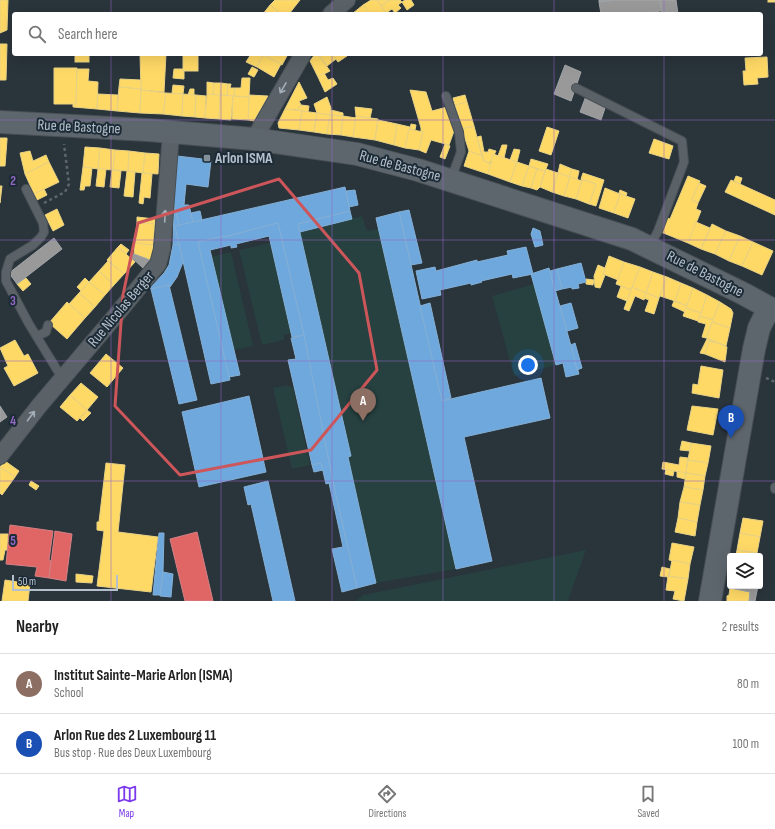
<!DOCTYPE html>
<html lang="en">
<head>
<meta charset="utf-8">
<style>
	:root { --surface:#fff; --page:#f6f6f6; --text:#222; --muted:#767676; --line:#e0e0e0; --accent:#7c3aed }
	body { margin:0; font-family:"Sofia Sans Condensed",sans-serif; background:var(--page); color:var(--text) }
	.controls { position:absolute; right:12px; bottom:12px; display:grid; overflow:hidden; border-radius:4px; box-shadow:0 4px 16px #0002 }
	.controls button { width:36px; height:36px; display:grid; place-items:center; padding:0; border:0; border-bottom:1px solid var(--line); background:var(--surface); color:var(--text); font:20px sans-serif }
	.scale { position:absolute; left:12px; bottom:10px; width:106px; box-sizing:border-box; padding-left:4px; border:2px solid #b4c1cc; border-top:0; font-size:11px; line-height:14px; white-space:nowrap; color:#b4c1cc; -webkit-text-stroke:3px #1c2b36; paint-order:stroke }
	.you { position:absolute; left:528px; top:365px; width:14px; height:14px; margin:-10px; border:3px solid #fff; border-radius:50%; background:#1a73e8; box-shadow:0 0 0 6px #1a73e833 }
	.badge { display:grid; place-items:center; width:26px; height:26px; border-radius:50%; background:var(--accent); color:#fff; font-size:13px; font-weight:700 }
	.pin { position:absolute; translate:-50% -33px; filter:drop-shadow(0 1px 2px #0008) }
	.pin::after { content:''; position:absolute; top:21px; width:14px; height:12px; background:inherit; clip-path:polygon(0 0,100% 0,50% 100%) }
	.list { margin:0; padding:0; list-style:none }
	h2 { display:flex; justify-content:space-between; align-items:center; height:52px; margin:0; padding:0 16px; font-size:17px }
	h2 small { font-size:13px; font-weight:400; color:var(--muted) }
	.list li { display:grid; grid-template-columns:26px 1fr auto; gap:12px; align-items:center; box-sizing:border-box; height:60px; padding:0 16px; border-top:1px solid var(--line) }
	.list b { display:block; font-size:15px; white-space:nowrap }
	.list p { margin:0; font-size:13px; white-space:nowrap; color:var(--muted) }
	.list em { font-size:13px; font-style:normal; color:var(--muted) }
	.icon { flex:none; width:22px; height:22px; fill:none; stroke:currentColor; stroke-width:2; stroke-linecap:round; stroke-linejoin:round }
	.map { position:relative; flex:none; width:775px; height:601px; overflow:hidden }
	.search { position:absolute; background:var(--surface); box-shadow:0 4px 16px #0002; left:12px; right:12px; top:12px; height:44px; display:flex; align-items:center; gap:10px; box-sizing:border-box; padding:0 14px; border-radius:4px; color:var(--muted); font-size:15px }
	.sheet { height:172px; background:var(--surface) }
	nav { display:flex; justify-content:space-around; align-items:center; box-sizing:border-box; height:56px; border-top:1px solid var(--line); background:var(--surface); font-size:11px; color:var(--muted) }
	nav a { display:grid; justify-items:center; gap:2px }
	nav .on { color:var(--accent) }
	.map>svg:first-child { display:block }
	.green { fill:#264140 }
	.homes { fill:#ffd966; stroke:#e8d285 }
	.shops { fill:#e06666; stroke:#d38185 }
	.schools { fill:#6fa8dc; stroke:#84b0d7 }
	.industry { fill:#999; stroke:#a1a5a8 }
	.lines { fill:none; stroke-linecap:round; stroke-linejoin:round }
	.lane-casing { stroke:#485055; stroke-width:10 }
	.street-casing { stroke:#485055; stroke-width:18 }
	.secondary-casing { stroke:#485055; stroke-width:24 }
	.path { stroke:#5e666c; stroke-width:2.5; stroke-dasharray:3 3; stroke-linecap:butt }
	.lane { stroke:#5a6268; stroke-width:8 }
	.street { stroke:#5a6268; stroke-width:16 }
	.secondary { stroke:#5e666d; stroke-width:22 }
	.oneway { stroke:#a2aeb8 }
	.marked { fill:none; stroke:#cc5659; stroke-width:3; stroke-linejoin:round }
	.grid { fill:none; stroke:#9268c4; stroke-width:1; stroke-opacity:0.55 }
	.poi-dot { fill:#849099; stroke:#1c2b36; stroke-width:1.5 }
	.labels { text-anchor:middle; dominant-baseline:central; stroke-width:4; stroke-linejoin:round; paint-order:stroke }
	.street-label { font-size:15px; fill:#b4c1cc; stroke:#1c2b36 }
	.poi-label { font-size:15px; font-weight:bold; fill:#b4c1cc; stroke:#1c2b36; text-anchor:start }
	.grid-label { font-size:13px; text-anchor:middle; font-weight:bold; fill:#9268c4; stroke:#1c2b36; stroke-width:4; stroke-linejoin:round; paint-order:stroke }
</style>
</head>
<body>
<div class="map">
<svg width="775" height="601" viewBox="0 0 775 601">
	<rect width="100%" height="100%" fill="#2a343b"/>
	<g class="green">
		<polygon points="362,216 367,231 379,229 456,569 376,583 348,457 350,456 300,232"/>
		<polygon points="270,243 292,333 284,335 284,340 262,345 239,250"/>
		<polygon points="231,252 253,346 234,350 211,257"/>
		<polygon points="534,284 556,365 514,376 492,296"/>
		<polygon points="287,385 287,386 290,386 290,387 293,387 310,465 292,469 273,388"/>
		<polygon points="586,550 568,601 356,601 363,595"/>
	</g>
	<g class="homes">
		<polygon points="0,0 8,0 7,30 0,33"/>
		<polygon points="275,0 300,0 289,14 281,14 270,5"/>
		<polygon points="371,0 377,0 386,13 384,14 370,14 363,5"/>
		<polygon points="377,0 390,0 381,6"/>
		<polygon points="390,0 400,0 402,2 398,5 401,8 395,13 392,9 386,13 381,6"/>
		<polygon points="405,0 411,0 414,5 407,10 402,2"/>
		<rect x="768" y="0" width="7" height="2"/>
		<polygon points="270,5 281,14 263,14"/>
		<polygon points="363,5 370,14 352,14"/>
		<polygon points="0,44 7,44 6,80 0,80"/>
		<rect x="75" y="54" width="14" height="8"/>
		<polygon points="140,54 166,54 164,92 141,90"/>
		<rect x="183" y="54" width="15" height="17"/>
		<polygon points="251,54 263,55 257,67 246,62"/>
		<polygon points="264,54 288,54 282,65 263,55"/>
		<polygon points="315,54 318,54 330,71 318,77 310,61"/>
		<polygon points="318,54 333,54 336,59 327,66"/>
		<polygon points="334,54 345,54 347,56 338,62 333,55"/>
		<polygon points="263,55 281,64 274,77 257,67"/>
		<polygon points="767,57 768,77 757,78 758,84 744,85 743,71 746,71 745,58"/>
		<polygon points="252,67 258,70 254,77 248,74"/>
		<polygon points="54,68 77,68 76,104 54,104"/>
		<polygon points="77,69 89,69 88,81 98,82 97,109 73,107 73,104 76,104"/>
		<polygon points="174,69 183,69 183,71 184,71 184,79 173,78"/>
		<polygon points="324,73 328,80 333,78 337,84 325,92 318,77"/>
		<polygon points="242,78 250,78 249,97 234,96 235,88 241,88"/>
		<polygon points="120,79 141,80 141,89 119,87"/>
		<polygon points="207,82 214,83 213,95 207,94"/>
		<polygon points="299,82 307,98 299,101 301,105 297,110 285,109"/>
		<polygon points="214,83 221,83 220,95 213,95"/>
		<polygon points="221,83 228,84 227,96 220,95"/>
		<polygon points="228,84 231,84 230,88 235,88 234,96 227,96"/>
		<polygon points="173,85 184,86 183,94 172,93"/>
		<polygon points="119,87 141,89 140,113 117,111"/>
		<polygon points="190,89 194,89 194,95 188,95"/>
		<polygon points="141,90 166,93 163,114 140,113"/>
		<polygon points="410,90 426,92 432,111 447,107 454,131 449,145 431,140 426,153 419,150 423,132 421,132 421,128"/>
		<polygon points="166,93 183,94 182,116 163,114"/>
		<polygon points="98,94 118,95 117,111 97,109"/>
		<polygon points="183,94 196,95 195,117 182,116"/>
		<polygon points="207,94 220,95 219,119 205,118"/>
		<polygon points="196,95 206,96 205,118 195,117"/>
		<polygon points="220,95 233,96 231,120 219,119"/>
		<polygon points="249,95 268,96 254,121 248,120"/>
		<polygon points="465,95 467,102 455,105 453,98"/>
		<polygon points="233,96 249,97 248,120 232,119"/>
		<polygon points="327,97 331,108 330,115 317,113 314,104"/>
		<polygon points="467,102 474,126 462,129 455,105"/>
		<polygon points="301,105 309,106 308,112 297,110"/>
		<polygon points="355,107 372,109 370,118 356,116"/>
		<polygon points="285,109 302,111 299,130 279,128 278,123"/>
		<polygon points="331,110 343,113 343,116 330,115"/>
		<polygon points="302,111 317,113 314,132 299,130"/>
		<polygon points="317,113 330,115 327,134 314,132"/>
		<polygon points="330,115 343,116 341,135 327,134"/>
		<polygon points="343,116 356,118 353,137 341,135"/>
		<polygon points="356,116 378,119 375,140 353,137"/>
		<polygon points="378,120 397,124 394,145 375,140"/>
		<polygon points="397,124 410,127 405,148 394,145"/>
		<polygon points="411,124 416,125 415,130 410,129"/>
		<polygon points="474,126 482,156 469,151 462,129"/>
		<polygon points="547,127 559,131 551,155 539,151"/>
		<polygon points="409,129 423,132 419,150 405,148"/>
		<polygon points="481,136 484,152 488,152 489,149 496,151 490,163 484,161 477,137"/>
		<polygon points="0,138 7,138 7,140 5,166 0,166"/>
		<polygon points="654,139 673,146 669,159 649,153"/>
		<polygon points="445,144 450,146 445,159 440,157"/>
		<polygon points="502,145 507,145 504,158 498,156"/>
		<polygon points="85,147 100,148 98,169 83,167"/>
		<polygon points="100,148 115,150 113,170 98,169"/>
		<polygon points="514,149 520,150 517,162 510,160"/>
		<polygon points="115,150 129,151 128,171 113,170"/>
		<polygon points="30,151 33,161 46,155 49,162 25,174 20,153"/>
		<polygon points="129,151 145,153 143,173 128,171"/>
		<polygon points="469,151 482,156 484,161 491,164 488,174 464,166"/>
		<polygon points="145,153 159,154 158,174 143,173"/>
		<polygon points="493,154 517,162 510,182 488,174"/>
		<polygon points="531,159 548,164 545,171 529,166"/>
		<polygon points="49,162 59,182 34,194 25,174"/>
		<polygon points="517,162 529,166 522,186 510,182"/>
		<polygon points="560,164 572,169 569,177 558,173"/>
		<polygon points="529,166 537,169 531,188 522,186"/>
		<polygon points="83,167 92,168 90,186 85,186 84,190 80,190"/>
		<polygon points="98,169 106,169 104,187 96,186"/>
		<polygon points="537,169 545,171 540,187 537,190 531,188"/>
		<polygon points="546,169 558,173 552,192 540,187"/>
		<polygon points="572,169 579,171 577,180 569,177"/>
		<polygon points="112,170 121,171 119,188 110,187"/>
		<polygon points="127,171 135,172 133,197 124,196"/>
		<polygon points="142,173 152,174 150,198 144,197 143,204 139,203"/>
		<polygon points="558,173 570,177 564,196 552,192"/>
		<polygon points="583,173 604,180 596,206 589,204 596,184 581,179"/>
		<polygon points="688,176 700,181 692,200 698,203 696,209 701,211 688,243 661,232 667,218 670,219"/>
		<polygon points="736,176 742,178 740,184 734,181"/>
		<polygon points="570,177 582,181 576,199 564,196"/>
		<polygon points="581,179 596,184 589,204 576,199 582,181"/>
		<polygon points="731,180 775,200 775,215 725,192"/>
		<polygon points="699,183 706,186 698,203 692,200"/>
		<polygon points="0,186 2,186 0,203"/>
		<polygon points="605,188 620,194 614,213 599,208"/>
		<polygon points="44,189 47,195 37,200 34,194"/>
		<polygon points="620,190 627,193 626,196 619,193"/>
		<polygon points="620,194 635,199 628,218 614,213"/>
		<polygon points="57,209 64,225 53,231 45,215"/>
		<polygon points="137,217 155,219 155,224 137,223"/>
		<polygon points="696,222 710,228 701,249 688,243"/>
		<polygon points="137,223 155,224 153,245 135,243"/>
		<polygon points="712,224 726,231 715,254 701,249"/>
		<polygon points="726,231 740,236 729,261 715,254"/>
		<polygon points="740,236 753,242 742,266 729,261"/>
		<polygon points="753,242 773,251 762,275 742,266"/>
		<polygon points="135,243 153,245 153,254 150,260 134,254"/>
		<polygon points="121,244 129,250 126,254 118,247"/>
		<polygon points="118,247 135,262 124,274 107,260"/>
		<polygon points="609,256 624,262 618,280 603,274"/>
		<polygon points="108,261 124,274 114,285 99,271"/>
		<polygon points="624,262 640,267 631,290 616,284"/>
		<polygon points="598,265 605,268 603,274 605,275 600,288 595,287 594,276"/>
		<polygon points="640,267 653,272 646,293 632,287"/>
		<polygon points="99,271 114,285 105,295 89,282"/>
		<polygon points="653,272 667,277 659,298 646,293"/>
		<polygon points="667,277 681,283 675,301 660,296"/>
		<polygon points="26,278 31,284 23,291 17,284"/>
		<polygon points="85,278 89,282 81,291 77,287"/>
		<polygon points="586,279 594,280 593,285 586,284"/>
		<polygon points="89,282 105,295 95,307 79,293"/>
		<polygon points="681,283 693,288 687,306 675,301"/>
		<polygon points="621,286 631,290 627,301 617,297"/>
		<polygon points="632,287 646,293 644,300 635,296 629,311 624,309"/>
		<polygon points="693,288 707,295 701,313 686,308"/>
		<polygon points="79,293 95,307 85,318 69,304"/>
		<polygon points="646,293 659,298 654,314 645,311 649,300 644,298"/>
		<polygon points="707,295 720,302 713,320 700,316"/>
		<polygon points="674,301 687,306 685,312 672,306"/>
		<polygon points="67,302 85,318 67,339 49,323"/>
		<polygon points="720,302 731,309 733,313 730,328 712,322"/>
		<polygon points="686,308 701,313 698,321 683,316"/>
		<polygon points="700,316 713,320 706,338 702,337 706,324 698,322"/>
		<polygon points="712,322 730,328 726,346 706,338"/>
		<polygon points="707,339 716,342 715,343 709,341 705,354 700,353"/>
		<polygon points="15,340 24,356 28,354 38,373 14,386 4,368 8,366 0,348"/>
		<polygon points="709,341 715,343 716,342 727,347 725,362 705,354"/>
		<polygon points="106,354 123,368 107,387 90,373"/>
		<polygon points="701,366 723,370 719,398 692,393 693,384 698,385"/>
		<polygon points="81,383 98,397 87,410 70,395"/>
		<polygon points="70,395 87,410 77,421 60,407"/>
		<polygon points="692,406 718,409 713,435 687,430"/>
		<polygon points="87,410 91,413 83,421 80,418"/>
		<polygon points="682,441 691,443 690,451 680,450"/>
		<polygon points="691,443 711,446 708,463 688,460"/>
		<polygon points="680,457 688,458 686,473 662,469 663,462 679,465"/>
		<polygon points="688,460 708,463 705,476 686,473"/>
		<polygon points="5,461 19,471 15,477 0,467"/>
		<polygon points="106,463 125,465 118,532 158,537 151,592 97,586 104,531 97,530 97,522 99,522"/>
		<polygon points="0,467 15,477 2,495 0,493"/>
		<polygon points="666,469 674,471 673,476 665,474"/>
		<polygon points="677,471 686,473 685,479 677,477"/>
		<polygon points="686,473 705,476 703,490 684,487"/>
		<polygon points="31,481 39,486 36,490 29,485"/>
		<polygon points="684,487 703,490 700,505 680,502"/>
		<polygon points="680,502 700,505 697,522 678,518"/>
		<polygon points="678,518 697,522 695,536 675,532"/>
		<polygon points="743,518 763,521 760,537 740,533"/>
		<polygon points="740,533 760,537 757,553 737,550"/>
		<polygon points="0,534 8,534 7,550 5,550 3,560 0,560"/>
		<polygon points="672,543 694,547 690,564 669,560"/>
		<polygon points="737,550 757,553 756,556 736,556"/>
		<polygon points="672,560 690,564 688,579 669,576"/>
		<polygon points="662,567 670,569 668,577 660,576"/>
		<polygon points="76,574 93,576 92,583 76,582"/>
		<polygon points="668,576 688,579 684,601 673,599 675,591 666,590"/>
		<polygon points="5,580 30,584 28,601 2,601"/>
		<polygon points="730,588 750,592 749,601 727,601 727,596 729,595"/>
	</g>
	<g class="shops">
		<polygon points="10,525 53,531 49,560 51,561 49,578 35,576 37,567 6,564"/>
		<polygon points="55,531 72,534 66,581 49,578"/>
		<polygon points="197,532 213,601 185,601 170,539"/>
	</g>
	<g class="schools">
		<polygon points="177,156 211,160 208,187 186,184 184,205 189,205 193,222 179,225 173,200"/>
		<polygon points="345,187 350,211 298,224 351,456 348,457 376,583 357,588 333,482 304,335 278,223 224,237 224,236 198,242 230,380 211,384 175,226"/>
		<polygon points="355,190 358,205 349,207 346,191"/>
		<polygon points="174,205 179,225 175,226 179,244 173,245"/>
		<polygon points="409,210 422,263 411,265 399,212"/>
		<polygon points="200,211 202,220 193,222 191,213"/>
		<polygon points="350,211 352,219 300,232 298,224"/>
		<polygon points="399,212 442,401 541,378 550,418 464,437 492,561 456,569 376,218"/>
		<polygon points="278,223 304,335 292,337 269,236 236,244 237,247 231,248 231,245 210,250 240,375 229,377 198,242 224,236 224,237"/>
		<polygon points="533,228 540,231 543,245 535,247 531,234"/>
		<polygon points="179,244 183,262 177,277 170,287 169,285 151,289 150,288 164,273 169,265 173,245"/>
		<polygon points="526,247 533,274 513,278 512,274 481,281 482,282 471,285 471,283 440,290 441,295 422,299 416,271 435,267 436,271 477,260 477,262 508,255 507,251"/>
		<polygon points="581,263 586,282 578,284 579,288 572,289 572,287 562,289 557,269"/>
		<polygon points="549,268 579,374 566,377 563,363 556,365 531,274"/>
		<polygon points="557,269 562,289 555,291 550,271"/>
		<polygon points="169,285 197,400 179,404 151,289"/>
		<polygon points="430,303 451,398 442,401 420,306"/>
		<polygon points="571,303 578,328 567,331 560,306"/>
		<polygon points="304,335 333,482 326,484 321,463 312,465 288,360 296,359 291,338"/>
		<polygon points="575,343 582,368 577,370 571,345"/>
		<polygon points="249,396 266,472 199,487 182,412"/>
		<polygon points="321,463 323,470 314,472 312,465"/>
		<polygon points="268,481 295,601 273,601 251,504 248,505 244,487"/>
		<polygon points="333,482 357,588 342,592 332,549 343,547 329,483"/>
		<polygon points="159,533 164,533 163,572 160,595 153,595"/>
		<polygon points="163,572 173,574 171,597 160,596"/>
	</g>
	<g class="industry">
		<polygon points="599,0 616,0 599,2"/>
		<polygon points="616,0 660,0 661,11 636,14 601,14 599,2"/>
		<polygon points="660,0 676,0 678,14 662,14"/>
		<polygon points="565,65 581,72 571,101 554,94"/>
		<polygon points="586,96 606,105 601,120 580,112"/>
		<polygon points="54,238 62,249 17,284 9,273"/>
		<polygon points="134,254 150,260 143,268 131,257"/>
		<polygon points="0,406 7,417 0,422"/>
		<polygon points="731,586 758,586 755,601 749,601 750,592 730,588"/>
	</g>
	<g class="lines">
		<defs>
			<g id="lane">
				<polyline points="576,88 682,141 684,162 658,231 650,246"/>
				<polyline points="446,96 459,132 461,152 451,179"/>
				<polyline points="26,189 43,223 44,232 41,237 33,245 10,259 6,272 6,281 29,324 62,378"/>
				<polyline points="37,336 46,332 48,325"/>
				<polyline points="775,487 775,489"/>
			</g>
			<g id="street">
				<polyline points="331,14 347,0"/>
				<polyline points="254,139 303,54"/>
				<polyline points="0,456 39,406 117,314 158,264 162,249 164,224 171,133"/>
			</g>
			<g id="secondary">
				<polyline points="0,122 148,130 254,139 357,154 418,170 632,239 744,294 775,311"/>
				<polyline points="710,601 754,349 759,328 769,308"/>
			</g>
		</defs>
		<use href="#lane" class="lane-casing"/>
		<use href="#street" class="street-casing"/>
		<use href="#secondary" class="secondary-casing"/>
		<g class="path">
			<polyline points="44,203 65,192 69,184 64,144"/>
			<polyline points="766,378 775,382"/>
		</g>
		<use href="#lane" class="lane"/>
		<use href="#street" class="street"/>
		<use href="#secondary" class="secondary"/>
	</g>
	<defs><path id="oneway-shaft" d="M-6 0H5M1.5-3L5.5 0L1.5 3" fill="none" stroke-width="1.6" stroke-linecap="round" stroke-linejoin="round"/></defs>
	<g class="oneway">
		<use href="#oneway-shaft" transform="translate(283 88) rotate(120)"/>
		<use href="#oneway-shaft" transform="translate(165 216) rotate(-87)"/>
		<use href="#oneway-shaft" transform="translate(31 416) rotate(-53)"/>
	</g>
	<path class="marked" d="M279,179L359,273L377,370L311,450L180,475L115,406L123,295L138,223Z"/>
	<path class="grid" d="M111,0V14M221,0V14M332,0V14M443,0V14M554,0V14M664,0V14M111,54V601M221,54V601M332,54V601M443,54V601M554,54V601M664,54V601M0,120H775M0,240H775M0,361H775M0,481H775"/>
	<rect class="poi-dot" x="203" y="154" width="8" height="8" rx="2"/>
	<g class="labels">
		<g class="street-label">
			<text transform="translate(79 127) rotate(3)">Rue de Bastogne</text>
			<text transform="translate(400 166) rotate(15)">Rue de Bastogne</text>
			<text transform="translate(705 274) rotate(27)">Rue de Bastogne</text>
			<text transform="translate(121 309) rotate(-50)">Rue Nicolas Berger</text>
		</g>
		<g class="poi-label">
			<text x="215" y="158">Arlon ISMA</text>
		</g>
	</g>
	<g class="grid-label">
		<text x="13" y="185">2</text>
		<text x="13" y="305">3</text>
		<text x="13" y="425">4</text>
		<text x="13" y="545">5</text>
	</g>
</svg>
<div class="controls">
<button><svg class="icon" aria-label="layers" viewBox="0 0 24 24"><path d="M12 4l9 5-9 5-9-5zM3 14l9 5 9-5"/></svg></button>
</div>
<div class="scale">50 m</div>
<div class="you"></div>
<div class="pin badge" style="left:363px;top:421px;background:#8d6e63">A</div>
<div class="pin badge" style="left:731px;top:438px;background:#1a4fb4">B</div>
<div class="search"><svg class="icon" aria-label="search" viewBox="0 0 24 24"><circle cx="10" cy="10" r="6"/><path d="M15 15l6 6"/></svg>Search here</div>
</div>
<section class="sheet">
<h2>Nearby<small>2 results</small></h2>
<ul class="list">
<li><span class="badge" style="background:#8d6e63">A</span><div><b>Institut Sainte-Marie Arlon (ISMA)</b><p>School</p></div><em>80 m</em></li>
<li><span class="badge" style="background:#1a4fb4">B</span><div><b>Arlon Rue des 2 Luxembourg 11</b><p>Bus stop · Rue des Deux Luxembourg</p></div><em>100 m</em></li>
</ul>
</section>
<nav>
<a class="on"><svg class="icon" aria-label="map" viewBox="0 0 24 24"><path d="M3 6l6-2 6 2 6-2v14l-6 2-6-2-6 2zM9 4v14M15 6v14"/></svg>Map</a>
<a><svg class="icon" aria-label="directions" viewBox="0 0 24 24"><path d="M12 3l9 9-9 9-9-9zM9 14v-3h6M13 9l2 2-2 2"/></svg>Directions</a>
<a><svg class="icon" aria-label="saved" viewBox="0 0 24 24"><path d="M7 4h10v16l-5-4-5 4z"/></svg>Saved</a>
</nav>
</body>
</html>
